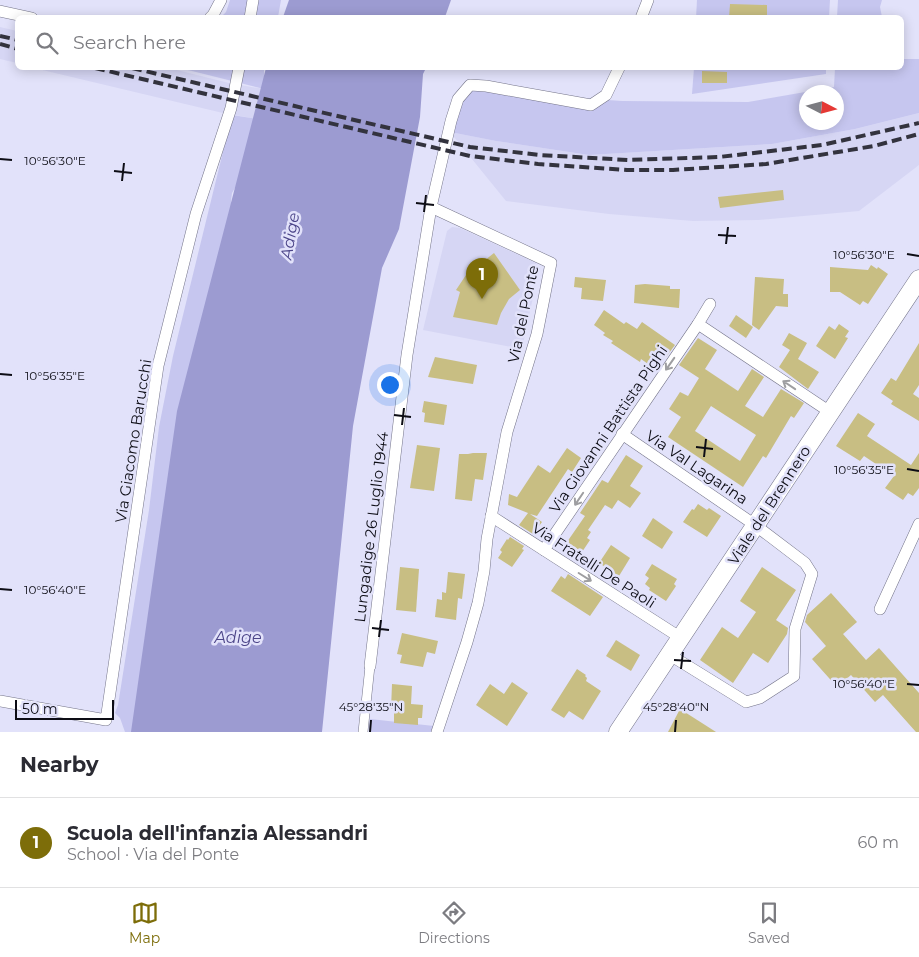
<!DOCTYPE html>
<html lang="en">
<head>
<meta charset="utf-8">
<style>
	:root { --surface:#fff; --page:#f2f2f3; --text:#2b2b33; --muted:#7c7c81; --line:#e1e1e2; --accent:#7d6d09 }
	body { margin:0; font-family:Montserrat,sans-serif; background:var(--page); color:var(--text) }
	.compass { position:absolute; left:799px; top:85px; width:45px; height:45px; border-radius:50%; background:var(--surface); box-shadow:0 2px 12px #0003; rotate:96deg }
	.scale { position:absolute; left:15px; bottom:12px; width:99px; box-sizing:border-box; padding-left:5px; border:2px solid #0d0d15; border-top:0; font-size:14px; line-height:18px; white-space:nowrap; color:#0d0d15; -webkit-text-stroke:4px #e2e2fa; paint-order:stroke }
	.you { position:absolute; left:389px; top:384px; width:18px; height:18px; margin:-12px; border:4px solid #fff; border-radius:50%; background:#1a73e8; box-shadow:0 0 0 8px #1a73e833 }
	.badge { display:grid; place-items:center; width:32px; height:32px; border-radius:50%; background:var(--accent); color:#fff; font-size:16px; font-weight:700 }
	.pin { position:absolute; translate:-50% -41px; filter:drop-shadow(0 1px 2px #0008) }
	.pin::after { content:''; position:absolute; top:26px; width:18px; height:15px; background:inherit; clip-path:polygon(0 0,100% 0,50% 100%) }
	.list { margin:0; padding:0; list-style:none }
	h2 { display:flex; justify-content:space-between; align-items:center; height:65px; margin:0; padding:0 20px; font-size:21px }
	h2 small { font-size:16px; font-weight:400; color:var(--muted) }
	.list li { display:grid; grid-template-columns:32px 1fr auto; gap:15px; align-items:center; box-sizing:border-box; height:90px; padding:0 20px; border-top:1px solid var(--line) }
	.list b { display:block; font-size:19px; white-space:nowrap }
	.list p { margin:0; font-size:16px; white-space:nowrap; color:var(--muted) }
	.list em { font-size:16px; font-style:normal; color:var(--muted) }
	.icon { flex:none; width:28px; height:28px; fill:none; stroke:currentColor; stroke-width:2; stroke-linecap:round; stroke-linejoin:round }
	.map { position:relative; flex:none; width:919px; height:732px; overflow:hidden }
	.search { position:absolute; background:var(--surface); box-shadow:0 2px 12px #0003; left:15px; right:15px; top:15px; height:55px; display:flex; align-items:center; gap:12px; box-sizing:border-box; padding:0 18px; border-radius:8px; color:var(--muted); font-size:19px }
	.sheet { height:155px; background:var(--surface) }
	nav { display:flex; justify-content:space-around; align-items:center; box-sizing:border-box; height:70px; border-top:1px solid var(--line); background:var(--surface); font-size:14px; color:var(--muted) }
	nav a { display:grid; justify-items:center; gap:2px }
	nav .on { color:var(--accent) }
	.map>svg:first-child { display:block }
	.built { fill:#d6d6f4 }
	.green { fill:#c6c6ef; fill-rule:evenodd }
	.water { fill:#9c9bd1 }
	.building { fill:#c8be83; fill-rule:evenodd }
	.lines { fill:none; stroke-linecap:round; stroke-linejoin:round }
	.pedestrian-casing { stroke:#747489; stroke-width:10 }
	.minor-casing { stroke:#747489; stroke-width:12 }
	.primary-casing { stroke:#747489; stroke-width:19 }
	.pedestrian { stroke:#fff; stroke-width:9 }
	.minor { stroke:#fff; stroke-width:11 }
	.primary { stroke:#fff; stroke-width:18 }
	.rail { stroke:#33333e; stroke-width:4; stroke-dasharray:10 5; stroke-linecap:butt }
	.oneway { stroke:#9e9ea1 }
	.ticks { fill:none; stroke:#0d0d15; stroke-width:2 }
	.labels { text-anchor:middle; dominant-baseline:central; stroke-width:5; stroke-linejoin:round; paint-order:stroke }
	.street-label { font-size:15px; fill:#0d0d15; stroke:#e2e2fa }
	.water-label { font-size:16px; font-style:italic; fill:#4b4488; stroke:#e2e2fa }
	.ticks-label { font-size:12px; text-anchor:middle; fill:#0d0d15; stroke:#e2e2fa; stroke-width:5; stroke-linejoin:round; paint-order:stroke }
</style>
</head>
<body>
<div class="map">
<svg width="919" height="732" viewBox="0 0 919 732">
	<rect width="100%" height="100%" fill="#e2e2fa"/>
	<g class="built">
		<polygon points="0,27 17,31 17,63 0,59"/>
		<polygon points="34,68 169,68 229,83 264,89 257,119 223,113"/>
		<polygon points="919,113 919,165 859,211 758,220 693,221 609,214 506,201 450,132 496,141 589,155 772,144 855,129"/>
		<polygon points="452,227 460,228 536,263 539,269 522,349 423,330 447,231"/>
	</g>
	<g class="green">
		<polygon points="230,0 281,0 278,17 220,18 226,12"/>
		<polygon points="697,0 830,0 829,17 696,18"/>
		<polygon points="838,0 882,0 880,7 882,17 837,17"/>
		<path d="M902,59H919V113L855,129L772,144L589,155L496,141L450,132L461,92L479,91L622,101L748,102L834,87L835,68H902ZM806,92H836V122H806Z"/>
		<polygon points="180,68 264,68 264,89"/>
		<polygon points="694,68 826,68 826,74 692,94"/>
		<polygon points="232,115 257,119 239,181 232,193 231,201 232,208 145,732 125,732 120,718 115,713 118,705 149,510 159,427 173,356"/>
		<polygon points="370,719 434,726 431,732 369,732"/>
	</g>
	<g class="water">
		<polygon points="289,0 451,0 445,17 283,17"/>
		<polygon points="266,68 426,68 423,74 420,117 399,229 382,268 353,426 322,732 131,732 177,411"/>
	</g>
	<g class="building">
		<polygon points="730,4 767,5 767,18 729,18"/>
		<polygon points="702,71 727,72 727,83 702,83"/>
		<polygon points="783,190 784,200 720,208 718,197"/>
		<polygon points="494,253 520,290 509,299 501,313 497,325 453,317 460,292 456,290 472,266 475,268"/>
		<polygon points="871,265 877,269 878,267 888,274 868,304 863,301 860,305 840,292 830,292 830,267 868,270"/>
		<polygon points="575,277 606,280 603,301 581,299 582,288 574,287"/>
		<polygon points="755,277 784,279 783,294 788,294 788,307 776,306 759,330 752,325"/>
		<polygon points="645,284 670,286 670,289 680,289 679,308 634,303 635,285"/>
		<polygon points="604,310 624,324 626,322 637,329 642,322 675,345 666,357 660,353 651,366 641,359 640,362 611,343 613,341 603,335 605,333 594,325"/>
		<polygon points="736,315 753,327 746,338 729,326"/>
		<polygon points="839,324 849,331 845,337 848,338 835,359 816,346 829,326 835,330"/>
		<polygon points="789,333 807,343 798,359 819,372 808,389 779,367 790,350 782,345"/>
		<path d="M698,338L717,350L705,369L738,391L752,369L764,377L745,406L763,417L781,389L804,403L794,418L791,416L766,458L763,456L743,487L668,437L681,417L669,409L680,392L688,396L699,378L679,365ZM711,406L756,435L740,461L695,431Z"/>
		<polygon points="919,343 919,385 913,394 919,398 919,421 891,404 893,401 881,393 891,378 896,381"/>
		<polygon points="435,357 477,365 473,384 428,377"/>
		<polygon points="424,401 447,405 444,425 424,422 425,413 422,412"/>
		<polygon points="858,413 875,424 867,436 911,465 919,453 919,488 913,496 908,493 903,500 885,488 894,476 864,456 860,461 836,446"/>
		<polygon points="417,445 440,448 434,491 410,488"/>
		<polygon points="567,448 581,458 572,472 568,469 537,516 530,514 542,522 533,534 519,525 528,513 508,505 509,494 517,497 538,465 550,473"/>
		<polygon points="473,453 487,453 483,480 475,479 472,501 455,499 459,454 468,454"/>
		<polygon points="626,455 643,466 630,486 641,493 630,508 618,500 612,509 605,505 588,530 591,532 587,538 590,540 582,552 567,542 585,516 580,513 602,480 608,483"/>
		<polygon points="698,504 707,510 709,508 721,516 707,537 683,522 692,509 694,510"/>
		<polygon points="653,518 673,532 662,549 642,536"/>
		<polygon points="510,537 524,546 522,549 524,550 512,567 498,558 502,552 500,550 507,539 508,540"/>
		<polygon points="611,545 630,558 619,576 599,563"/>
		<polygon points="652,564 677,579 674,584 676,586 666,601 649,590 650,588 645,584 649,578 645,575"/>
		<polygon points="400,567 419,569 416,612 396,610"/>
		<polygon points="762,567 796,590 776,620 788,628 787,634 768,663 753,653 733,683 700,660 722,627 738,638 756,612 740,601"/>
		<polygon points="448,572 465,574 462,599 458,598 456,620 435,617 437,599 442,600 442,592 446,593"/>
		<polygon points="568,574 603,597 590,616 551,591 561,576 565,579"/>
		<polygon points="831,593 857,622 843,634 866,660 879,648 919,693 919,732 916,732 883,695 875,702 851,675 837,687 812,659 826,646 805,622 807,615"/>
		<polygon points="402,633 438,641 435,654 427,652 423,667 400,663 402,655 397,654"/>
		<polygon points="616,640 640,655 631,671 606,656"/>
		<polygon points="577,669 586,675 585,676 587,678 586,681 601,691 583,720 569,711 564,718 551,710"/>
		<polygon points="512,682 528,693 507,726 476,705 490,684 504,694"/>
		<polygon points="392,684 412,686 411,704 423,705 422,718 418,718 418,725 394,723 394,709 391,709"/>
		<polygon points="680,709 716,732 668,732"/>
	</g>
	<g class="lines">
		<defs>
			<polyline id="pedestrian" points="363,732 370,666"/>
			<g id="minor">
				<polyline points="0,11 32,18"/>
				<polyline points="210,18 213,15 221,0"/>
				<polyline points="250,18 253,0"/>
				<polyline points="641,18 648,0"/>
				<polyline points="431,207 551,263 537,334 507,432 487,539 484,571 478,603 467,642 437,732"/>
				<polyline points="698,324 830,412"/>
				<polyline points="622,434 755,525 805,563 812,574 795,629 794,676 760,698 746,702 670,655"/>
				<polyline points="491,516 681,638"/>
				<polyline points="544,550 698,324 710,304"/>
				<polyline points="880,609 919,524"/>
				<polyline points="370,666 407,355 431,207 451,121 458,99 470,85 486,86 591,105 606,95 619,68"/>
				<polyline points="0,701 106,720 158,366 196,214 231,108 239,68"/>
			</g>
			<polyline id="primary" points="618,732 919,279"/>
		</defs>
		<use href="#pedestrian" class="pedestrian-casing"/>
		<use href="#minor" class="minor-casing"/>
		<use href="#primary" class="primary-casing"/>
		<use href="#pedestrian" class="pedestrian"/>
		<use href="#minor" class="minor"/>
		<use href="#primary" class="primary"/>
		<g class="rail">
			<polyline points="0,36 18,40"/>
			<polyline points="0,44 18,49"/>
			<polyline points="95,68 470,156 538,164 627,170 673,170 766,164 874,146 919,134"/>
			<polyline points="132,68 470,147 540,155 628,160 719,157 822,145 919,123"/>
		</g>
	</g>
	<defs><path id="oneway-shaft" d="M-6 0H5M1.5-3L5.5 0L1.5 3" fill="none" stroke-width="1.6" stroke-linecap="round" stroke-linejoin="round" transform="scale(1.25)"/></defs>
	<g class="oneway">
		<use href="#oneway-shaft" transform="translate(670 364) rotate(125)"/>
		<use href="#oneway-shaft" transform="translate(789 385) rotate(-146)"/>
		<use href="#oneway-shaft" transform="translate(579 499) rotate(124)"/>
		<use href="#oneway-shaft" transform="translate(585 577) rotate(32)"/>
	</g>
	<path class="ticks" d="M0,159L12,160M114,171L132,173M122,181L124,163M416,203L434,205M424,212L426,195M718,235L736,236M726,244L728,227M907,254L919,256M0,374L12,375M394,415L411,417M402,425L404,408M696,447L713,449M704,457L706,439M907,469L919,471M0,589L12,590M372,628L389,630M379,637L381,620M674,660L691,661M681,669L683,652M907,684L919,685M370,732L371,720M675,732L676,720"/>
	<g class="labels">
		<g class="street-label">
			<text transform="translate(523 314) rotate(-78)">Via del Ponte</text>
			<text transform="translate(608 429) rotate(-56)">Via Giovanni Battista Pighi</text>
			<text transform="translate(133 441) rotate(-81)">Via Giacomo Barucchi</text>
			<text transform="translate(697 467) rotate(34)">Via Val Lagarina</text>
			<text transform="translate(769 505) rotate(-57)">Viale del Brennero</text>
			<text transform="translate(371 527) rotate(-83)">Lungadige 26 Luglio 1944</text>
			<text transform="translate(594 565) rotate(33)">Via Fratelli De Paoli</text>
		</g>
		<g class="water-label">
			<text transform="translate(290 236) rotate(-80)">Adige</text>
			<text x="238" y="637">Adige</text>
		</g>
	</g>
	<g class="ticks-label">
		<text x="55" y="165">10°56'30"E</text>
		<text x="864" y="259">10°56'30"E</text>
		<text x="55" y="380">10°56'35"E</text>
		<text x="864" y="474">10°56'35"E</text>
		<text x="55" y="594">10°56'40"E</text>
		<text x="864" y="688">10°56'40"E</text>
		<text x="371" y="711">45°28'35"N</text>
		<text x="676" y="711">45°28'40"N</text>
	</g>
</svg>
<svg class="compass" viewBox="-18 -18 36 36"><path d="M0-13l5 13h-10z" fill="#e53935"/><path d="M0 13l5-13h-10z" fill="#7c7c81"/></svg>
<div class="scale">50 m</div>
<div class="you"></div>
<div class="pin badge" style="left:482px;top:299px">1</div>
<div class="search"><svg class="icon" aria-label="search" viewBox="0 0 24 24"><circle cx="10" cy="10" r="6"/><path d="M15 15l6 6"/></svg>Search here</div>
</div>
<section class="sheet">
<h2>Nearby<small></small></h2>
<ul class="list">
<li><span class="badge">1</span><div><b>Scuola dell'infanzia Alessandri</b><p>School · Via del Ponte</p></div><em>60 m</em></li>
</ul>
</section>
<nav>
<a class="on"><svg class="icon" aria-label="map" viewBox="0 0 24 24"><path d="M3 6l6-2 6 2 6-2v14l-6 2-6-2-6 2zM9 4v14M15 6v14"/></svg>Map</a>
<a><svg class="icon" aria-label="directions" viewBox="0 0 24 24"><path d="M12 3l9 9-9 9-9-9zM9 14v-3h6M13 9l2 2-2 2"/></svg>Directions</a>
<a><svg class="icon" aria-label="saved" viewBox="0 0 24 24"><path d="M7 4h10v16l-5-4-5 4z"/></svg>Saved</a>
</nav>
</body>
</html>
